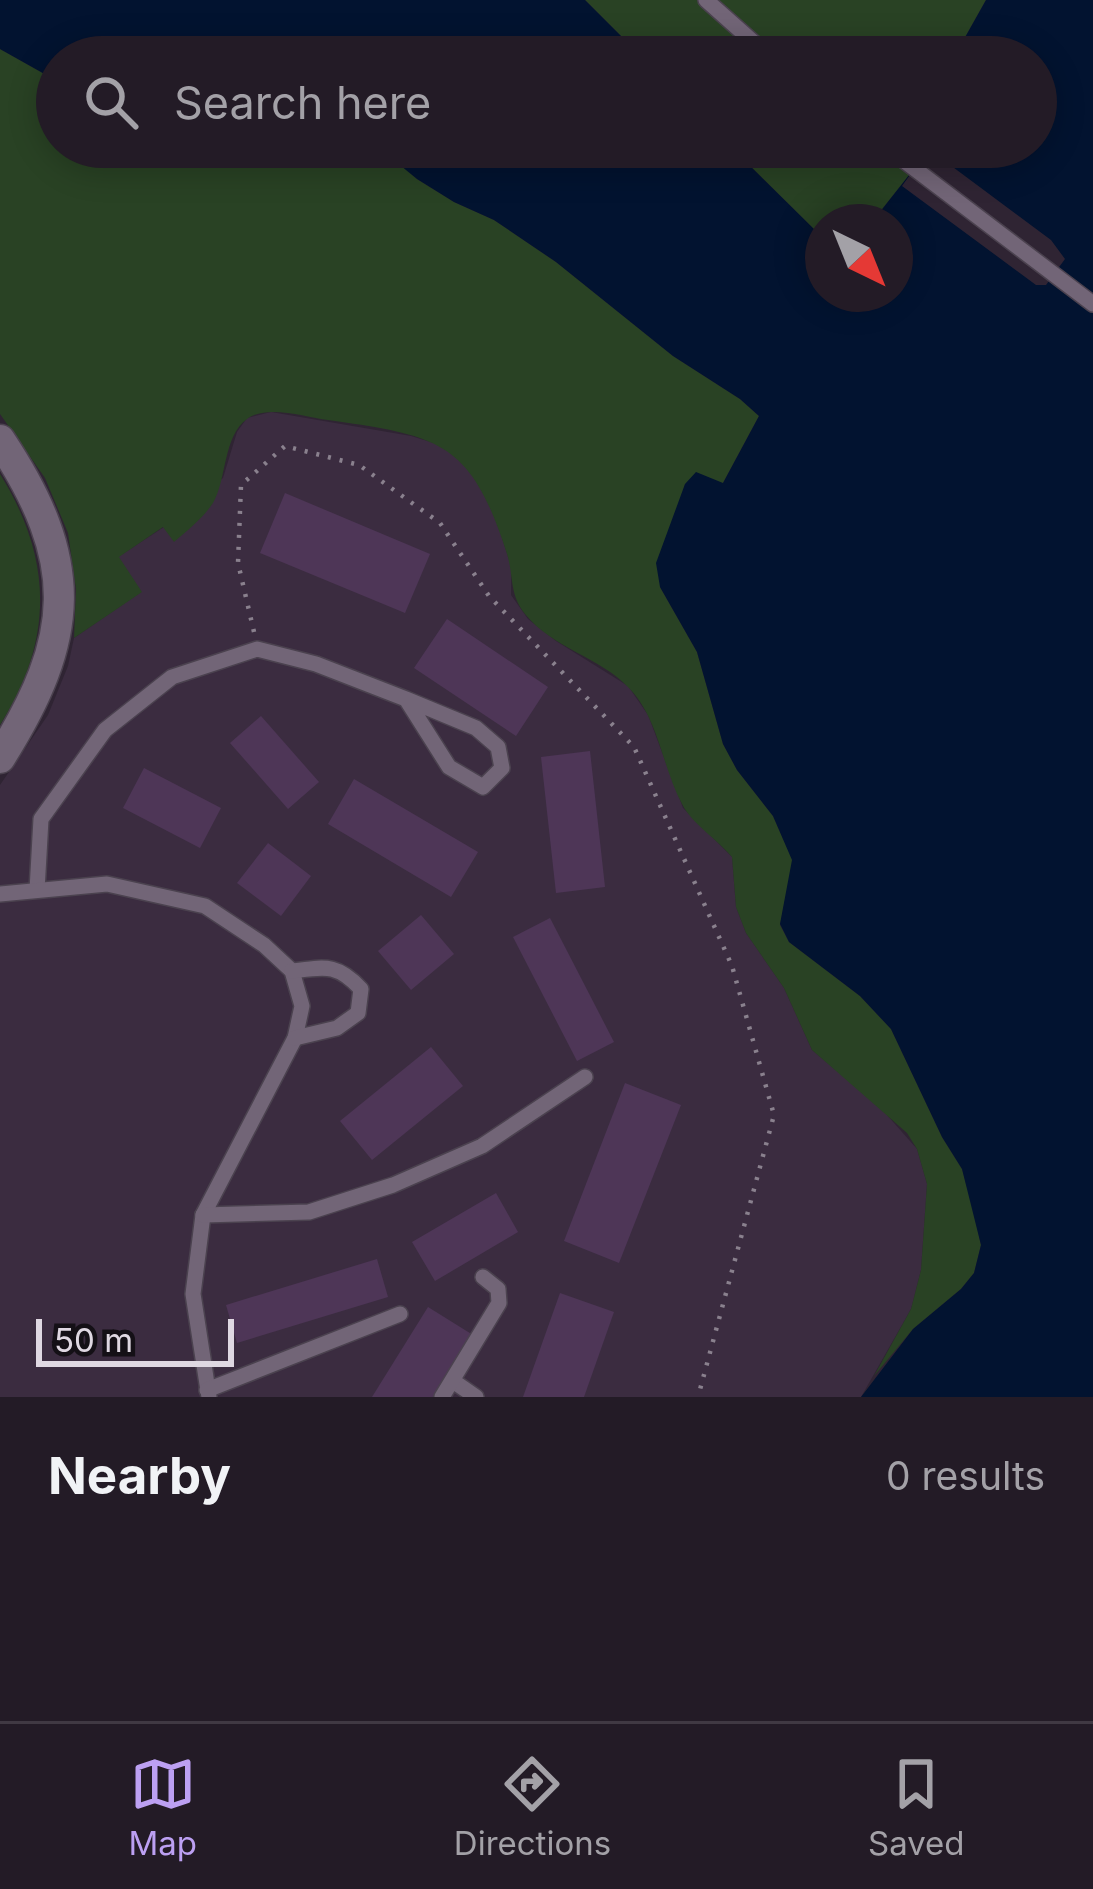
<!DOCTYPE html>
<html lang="en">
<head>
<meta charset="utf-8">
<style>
	:root { --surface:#231b26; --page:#2b242e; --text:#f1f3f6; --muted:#a3a1a7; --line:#403943; --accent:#bca0f2 }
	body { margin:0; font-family:Inter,sans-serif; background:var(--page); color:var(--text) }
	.compass { position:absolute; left:805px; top:204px; width:108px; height:108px; border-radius:50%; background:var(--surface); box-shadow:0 6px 30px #0003; rotate:137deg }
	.scale { position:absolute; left:36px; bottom:30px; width:198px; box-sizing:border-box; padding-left:12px; border:6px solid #dfd8e2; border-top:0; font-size:33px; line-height:42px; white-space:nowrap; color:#dfd8e2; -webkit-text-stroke:9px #141016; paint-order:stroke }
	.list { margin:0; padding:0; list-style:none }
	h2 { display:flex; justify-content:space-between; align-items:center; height:156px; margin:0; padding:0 48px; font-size:51px }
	h2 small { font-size:39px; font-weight:400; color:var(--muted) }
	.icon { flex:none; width:66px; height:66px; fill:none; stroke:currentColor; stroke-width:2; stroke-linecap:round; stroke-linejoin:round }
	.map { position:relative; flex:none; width:1093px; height:1397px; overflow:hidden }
	.search { position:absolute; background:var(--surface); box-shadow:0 6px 30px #0003; left:36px; right:36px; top:36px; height:132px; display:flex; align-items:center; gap:30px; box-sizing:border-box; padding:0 42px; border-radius:66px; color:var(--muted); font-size:45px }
	.sheet { height:324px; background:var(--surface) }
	nav { display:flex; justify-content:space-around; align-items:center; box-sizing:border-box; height:168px; border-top:3px solid var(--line); background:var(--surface); font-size:33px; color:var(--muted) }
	nav a { display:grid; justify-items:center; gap:6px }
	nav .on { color:var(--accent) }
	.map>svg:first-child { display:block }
	.built { fill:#3b2c40 }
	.green { fill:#294224 }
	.water { fill:#021330 }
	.pier { fill:#2f2433 }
	.building { fill:#4e3657 }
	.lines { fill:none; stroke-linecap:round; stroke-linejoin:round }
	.lane-casing { stroke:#4b424f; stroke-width:18 }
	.street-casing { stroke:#4b424f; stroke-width:33 }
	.path { stroke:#8a818e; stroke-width:4.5; stroke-dasharray:3 9; stroke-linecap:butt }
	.lane { stroke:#726577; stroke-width:15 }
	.street { stroke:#726577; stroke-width:30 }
</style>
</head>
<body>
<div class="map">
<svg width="1093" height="1397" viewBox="0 0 1093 1397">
	<rect width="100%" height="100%" fill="#2f2433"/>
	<polygon class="built" points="271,412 411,436 447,447 471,472 492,506 511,566 511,595 528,619 556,641 628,686 648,715 683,808 732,857 736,907 746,933 784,988 812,1050 879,1106 917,1149 927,1184 921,1270 911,1309 861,1397 0,1397 0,785 48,715 68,666 74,638 141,592 118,557 164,527 223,478 237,432 247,418"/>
	<g class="green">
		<polygon points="585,0 986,0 954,57 642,57"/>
		<path d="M0,49L57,81V147L381,148L417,179L454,202L494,220L556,262L673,356L740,399L759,416L723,483L685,484L660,587L697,652L723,744L737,770L773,816L793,861L780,925L789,942L860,996L891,1029L942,1137L962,1169L972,1205L981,1245L974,1273L961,1289L913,1329L874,1376L911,1309L921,1270L927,1184L917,1149L907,1133L812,1050L784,988L746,933L736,907L732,857C717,839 692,824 682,804C662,767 659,719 629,688C600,657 552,648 525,614C509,594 514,577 507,554C471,441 440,436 328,420C305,417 267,404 247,419C223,436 227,479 213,503C203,518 188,530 174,542L163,527L119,557L142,592L74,638L76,589L68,533L45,478L0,414Z"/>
		<polygon points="731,147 906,147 917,165 872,222 823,222 823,238"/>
		<path d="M0,474C53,559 54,640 0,725Z"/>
	</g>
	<g class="water">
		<polygon points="0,0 585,0 642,57 57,57 57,81 0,49"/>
		<polygon points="986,0 1093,0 1093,1397 861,1397 913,1329 961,1289 974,1273 981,1245 962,1169 942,1137 891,1029 860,996 789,942 780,924 792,860 773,816 737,770 723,744 697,652 660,587 656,563 685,484 696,472 723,483 759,416 740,399 673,356 556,262 494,220 454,202 417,179 378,147 731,147 823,238 823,294 895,294 895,222 872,222 917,165 906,147 1036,147 1036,57 954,57"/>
	</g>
	<polygon class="pier" points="906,147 926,147 1051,240 1065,259 1046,285 1036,285 902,186 917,165"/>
	<g class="building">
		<polygon points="285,493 430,554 405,613 260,553"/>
		<polygon points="447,619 548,687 516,736 414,668"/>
		<polygon points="261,716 319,782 288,809 230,743"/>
		<polygon points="590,751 605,887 556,893 541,757"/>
		<polygon points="144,768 221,808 200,848 123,808"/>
		<polygon points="354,779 478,852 451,897 328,824"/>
		<polygon points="268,843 311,876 281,916 237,883"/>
		<polygon points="421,915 454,954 411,990 378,951"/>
		<polygon points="550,918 614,1042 577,1061 513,937"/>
		<polygon points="431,1047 463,1086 372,1160 340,1121"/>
		<polygon points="625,1083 681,1105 619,1263 564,1241"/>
		<polygon points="496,1193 518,1232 435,1281 412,1242"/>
		<polygon points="377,1259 388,1297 237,1343 226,1305"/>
		<polygon points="560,1293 614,1312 584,1397 523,1397"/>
		<polygon points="428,1307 473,1335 435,1397 372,1397"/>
	</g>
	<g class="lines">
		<defs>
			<g id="lane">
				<polyline points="706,0 770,57"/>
				<polyline points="886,147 1093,304"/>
				<polyline points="37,890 41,819 105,730 172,677 257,649 316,664 406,699 449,767 483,787 502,768 498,747 476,728 406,699"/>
				<polyline points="0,894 107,884 205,906 264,945 292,971 302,1006 295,1038 203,1215 193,1294 209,1397"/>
				<path d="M292,971C325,967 337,963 361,989L358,1013L337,1028L295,1038"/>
				<polyline points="203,1215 309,1212 393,1185 482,1146 585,1077"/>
				<polyline points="453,1381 476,1397"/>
				<polyline points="207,1390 400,1314"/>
				<polyline points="442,1397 499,1303 498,1289 483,1277"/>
			</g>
			<path id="street" d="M0,440C81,562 76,637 0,758"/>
		</defs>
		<use href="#lane" class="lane-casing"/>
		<use href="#street" class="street-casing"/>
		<polyline class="path" points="254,632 238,563 241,485 285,446 359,465 440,523 489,596 634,747 732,966 774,1115 698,1397"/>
		<use href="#lane" class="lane"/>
		<use href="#street" class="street"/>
	</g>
</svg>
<svg class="compass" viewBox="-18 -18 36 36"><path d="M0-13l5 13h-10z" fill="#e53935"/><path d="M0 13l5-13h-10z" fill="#a3a1a7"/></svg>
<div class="scale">50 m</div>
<div class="search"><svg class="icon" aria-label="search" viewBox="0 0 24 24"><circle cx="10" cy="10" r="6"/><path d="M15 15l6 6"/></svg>Search here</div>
</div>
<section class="sheet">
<h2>Nearby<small>0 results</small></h2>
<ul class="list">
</ul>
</section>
<nav>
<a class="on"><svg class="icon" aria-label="map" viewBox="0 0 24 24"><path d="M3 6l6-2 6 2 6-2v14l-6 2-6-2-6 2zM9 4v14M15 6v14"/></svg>Map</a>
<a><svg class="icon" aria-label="directions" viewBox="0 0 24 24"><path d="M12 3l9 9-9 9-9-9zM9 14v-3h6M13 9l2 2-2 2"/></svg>Directions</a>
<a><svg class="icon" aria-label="saved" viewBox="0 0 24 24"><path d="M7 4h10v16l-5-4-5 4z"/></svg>Saved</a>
</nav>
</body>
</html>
